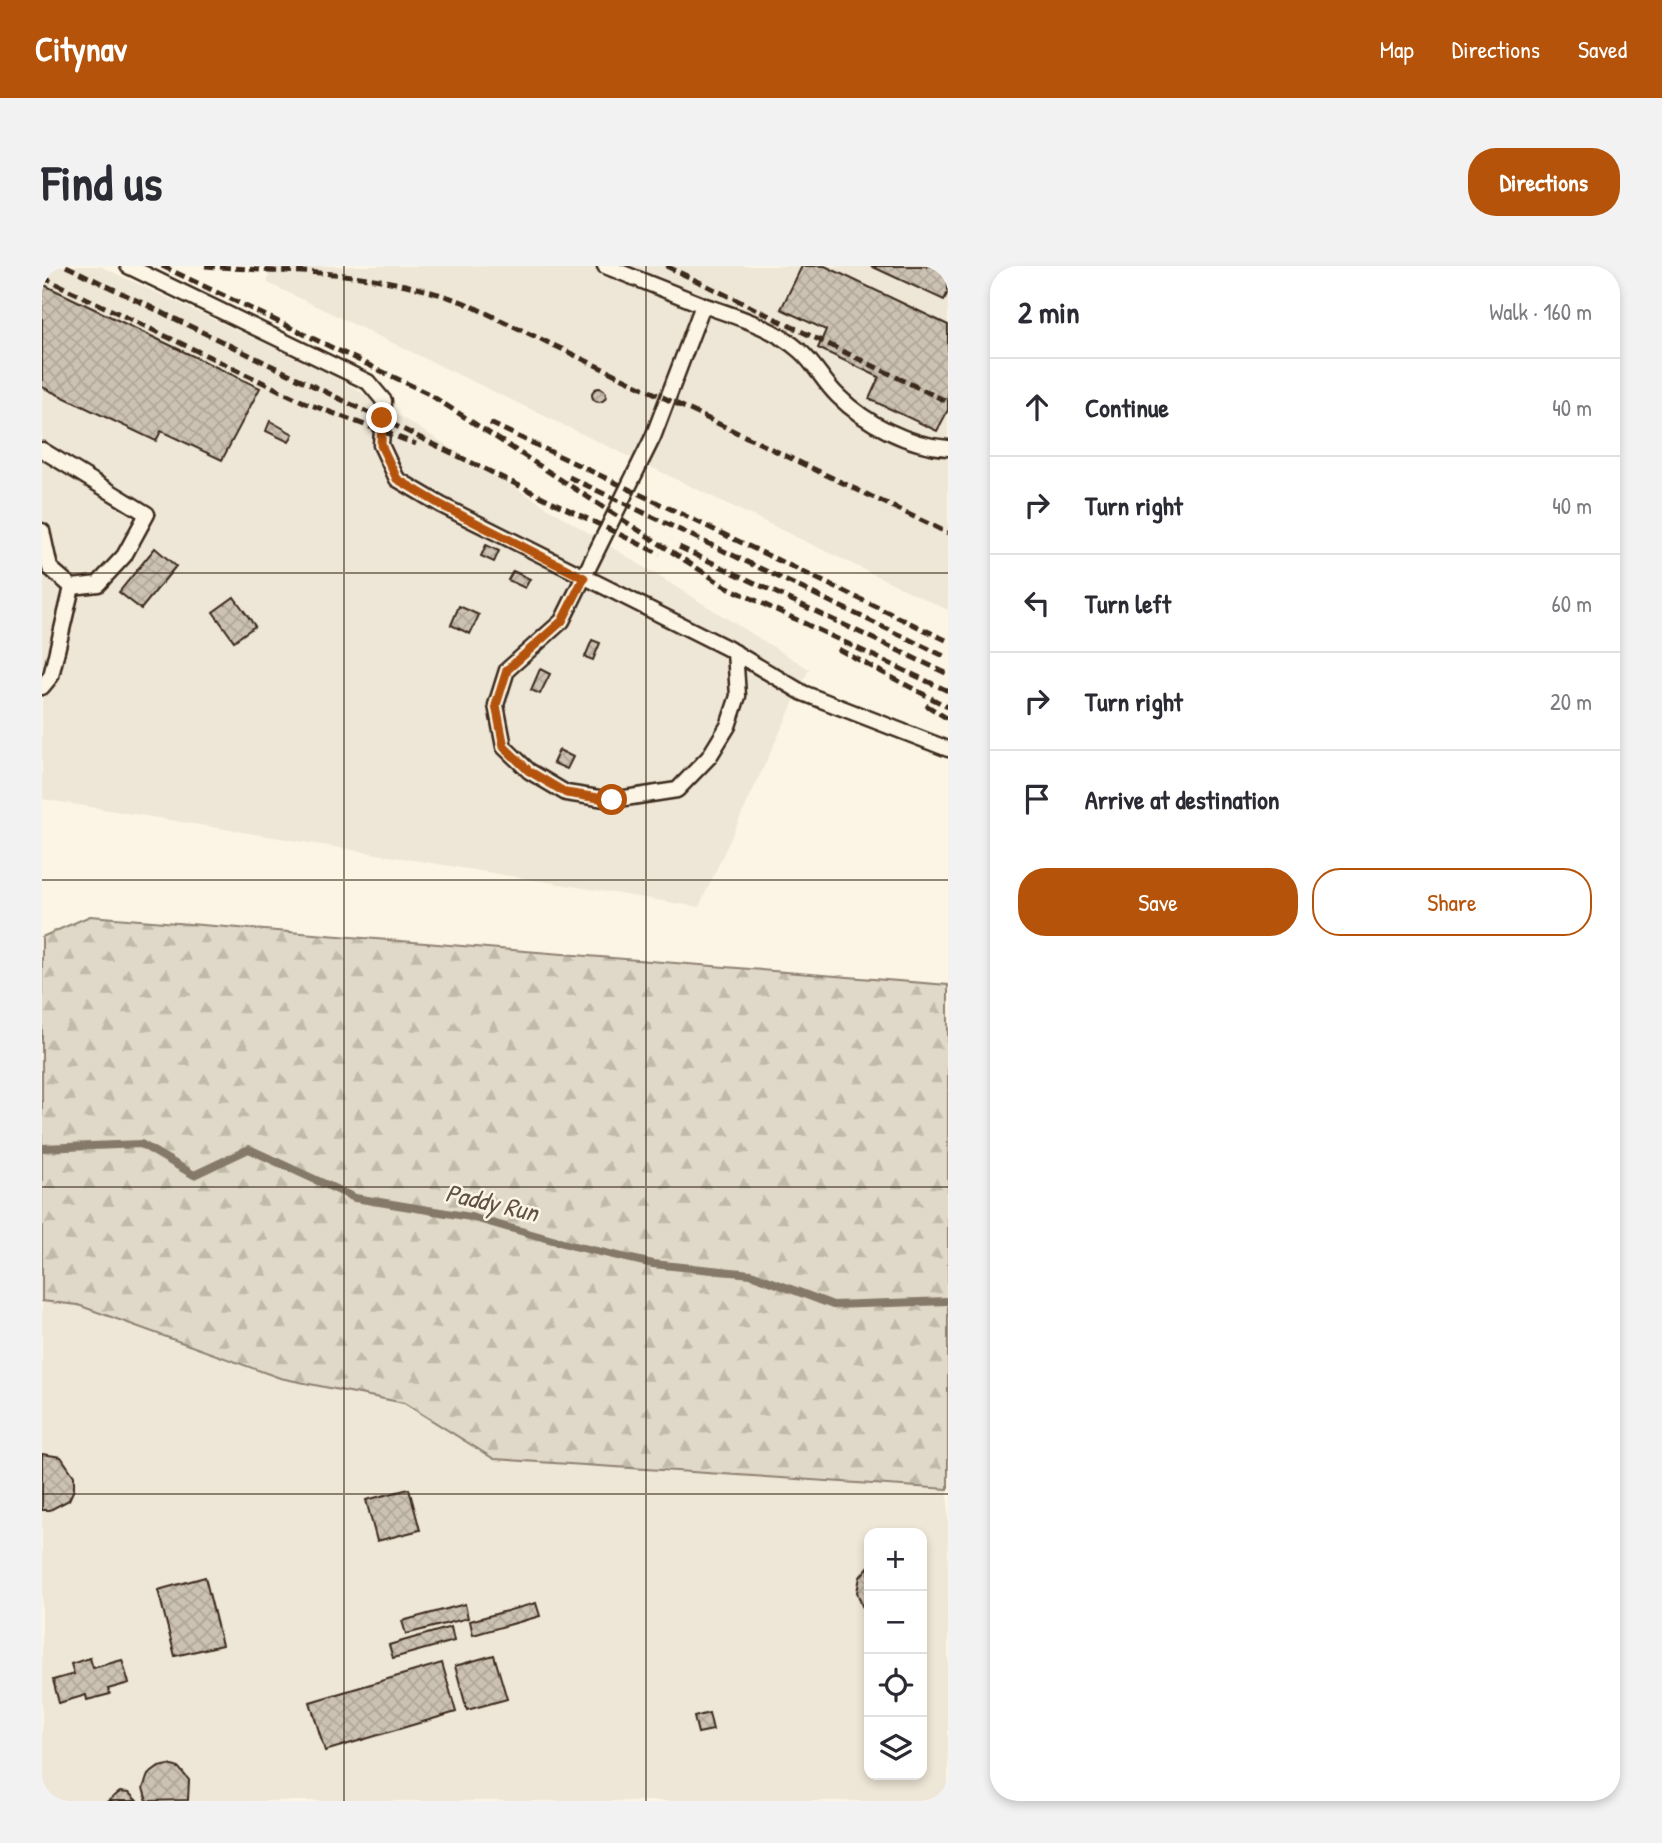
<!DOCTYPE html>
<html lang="en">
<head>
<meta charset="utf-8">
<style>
	:root { --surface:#fff; --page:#f2f2f3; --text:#2b2b33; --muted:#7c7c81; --line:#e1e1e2; --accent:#b45309 }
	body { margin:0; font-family:"Patrick Hand",sans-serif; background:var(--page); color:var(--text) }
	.controls { position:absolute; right:21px; bottom:21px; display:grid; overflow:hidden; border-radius:14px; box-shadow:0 4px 10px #0003 }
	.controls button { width:63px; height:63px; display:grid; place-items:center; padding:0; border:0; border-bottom:2px solid var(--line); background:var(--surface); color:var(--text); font:35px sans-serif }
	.stop { position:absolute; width:21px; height:21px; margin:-16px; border:5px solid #b45309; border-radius:50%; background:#fff }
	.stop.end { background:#b45309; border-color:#fff; box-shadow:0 2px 7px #0008 }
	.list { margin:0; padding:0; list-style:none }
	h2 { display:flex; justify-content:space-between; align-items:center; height:91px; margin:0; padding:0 28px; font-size:30px }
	h2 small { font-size:23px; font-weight:400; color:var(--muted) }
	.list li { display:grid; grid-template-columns:46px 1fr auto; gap:21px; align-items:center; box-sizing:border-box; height:98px; padding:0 28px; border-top:2px solid var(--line) }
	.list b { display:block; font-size:26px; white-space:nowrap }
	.list em { font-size:23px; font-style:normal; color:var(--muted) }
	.actions { display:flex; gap:14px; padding:21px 28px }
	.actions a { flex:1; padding:16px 0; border:2px solid var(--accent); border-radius:28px; text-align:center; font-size:24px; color:var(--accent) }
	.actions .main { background:var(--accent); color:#fff }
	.icon { flex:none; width:38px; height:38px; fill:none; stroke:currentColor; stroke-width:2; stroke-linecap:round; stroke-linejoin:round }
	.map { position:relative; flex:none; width:906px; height:1535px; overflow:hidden; border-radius:28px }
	header { display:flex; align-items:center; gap:42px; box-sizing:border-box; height:98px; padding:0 35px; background:var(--accent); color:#fff }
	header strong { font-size:33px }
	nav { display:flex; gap:38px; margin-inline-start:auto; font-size:24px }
	.intro { display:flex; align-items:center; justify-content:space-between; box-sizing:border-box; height:168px; padding:0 42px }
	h1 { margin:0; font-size:49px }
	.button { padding:18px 32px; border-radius:28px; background:var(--accent); color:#fff; font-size:24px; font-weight:700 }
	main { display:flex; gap:42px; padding:0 42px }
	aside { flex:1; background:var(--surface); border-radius:28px; box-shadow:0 4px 10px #0003 }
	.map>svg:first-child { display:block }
	.built { fill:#eee6d6; fill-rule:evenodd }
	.forest { fill:url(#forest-firs); stroke:#8e8173; stroke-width:2 }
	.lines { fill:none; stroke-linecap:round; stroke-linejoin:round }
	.stream { stroke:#85796b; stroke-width:8 }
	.building { fill:url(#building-cross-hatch); stroke:#3b2a1e; stroke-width:2 }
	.lane-casing { stroke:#3b2a1e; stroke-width:19 }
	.lane { stroke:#fcf5e5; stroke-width:14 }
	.rail { stroke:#3b2a1e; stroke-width:5; stroke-dasharray:10 5; stroke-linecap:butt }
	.route { stroke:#b45309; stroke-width:9 }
	.grid { fill:none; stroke:#3b2a1e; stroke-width:2; stroke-opacity:0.55 }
	.labels { text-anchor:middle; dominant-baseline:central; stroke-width:5; stroke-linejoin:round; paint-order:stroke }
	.water-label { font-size:26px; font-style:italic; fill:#605144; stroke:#fcf5e5 }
</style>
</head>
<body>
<header>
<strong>Citynav</strong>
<nav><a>Map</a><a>Directions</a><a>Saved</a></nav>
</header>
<div class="intro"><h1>Find us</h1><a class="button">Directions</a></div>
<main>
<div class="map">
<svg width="906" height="1535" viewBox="0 0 906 1535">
	<defs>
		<pattern id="forest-firs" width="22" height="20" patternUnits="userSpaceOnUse" patternTransform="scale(1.75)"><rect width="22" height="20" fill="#e0d8c8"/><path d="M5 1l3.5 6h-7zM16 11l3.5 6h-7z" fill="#c1baab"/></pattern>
		<pattern id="building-cross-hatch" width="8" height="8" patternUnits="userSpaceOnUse" patternTransform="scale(1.75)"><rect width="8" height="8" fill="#ccc2b3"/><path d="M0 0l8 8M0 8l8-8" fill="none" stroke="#b0a79a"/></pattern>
	</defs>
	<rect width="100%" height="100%" fill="#fcf5e5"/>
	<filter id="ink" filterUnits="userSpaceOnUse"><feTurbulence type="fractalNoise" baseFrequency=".0143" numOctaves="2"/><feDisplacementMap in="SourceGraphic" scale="14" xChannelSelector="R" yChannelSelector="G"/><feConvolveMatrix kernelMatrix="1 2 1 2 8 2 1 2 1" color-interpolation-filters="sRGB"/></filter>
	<g filter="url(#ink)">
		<g class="built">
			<polygon points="0,0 58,0 294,111 767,403 657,641 0,533"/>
			<polygon points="227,0 906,0 906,344 226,17"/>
			<path d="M0,1035L36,1039L238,1112L362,1137L452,1193L906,1223V1535H0ZM827,1267H880V1509H827Z"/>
		</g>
		<polygon class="forest" points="48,650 906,719 906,1223 452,1193 362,1137 238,1112 36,1039 0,1035 0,671"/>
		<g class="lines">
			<polyline class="stream" points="0,882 99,878 152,909 207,883 313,932 429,951 528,979 611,998 709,1008 791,1039 906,1035"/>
		</g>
		<g class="building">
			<polygon points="760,0 783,0 906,59 906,144 895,165 827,133 837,111 776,82 784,64 739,43"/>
			<polygon points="829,0 906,0 906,26 902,34"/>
			<polygon points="0,18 218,122 180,194 119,165 114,175 0,121"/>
			<circle cx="557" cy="129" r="7"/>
			<polygon points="228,155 251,168 247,176 224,165"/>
			<polygon points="444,279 457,285 452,296 439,290"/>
			<polygon points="113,282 134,300 99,343 77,326"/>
			<polygon points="471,305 488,313 483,322 466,314"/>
			<polygon points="192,331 213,360 192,375 171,346"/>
			<polygon points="417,340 437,349 428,368 409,359"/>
			<polygon points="550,374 558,377 551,394 543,391"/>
			<polygon points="498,403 508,408 498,428 489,424"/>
			<polygon points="517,484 531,491 525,503 511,497"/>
			<polygon points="0,1188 19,1191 32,1210 32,1223 27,1234 8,1244 0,1244"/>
			<polygon points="367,1223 378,1264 335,1275 324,1234"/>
			<polygon points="827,1300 827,1348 820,1340 815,1326 818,1311"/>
			<polygon points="163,1311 180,1379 133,1390 116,1324"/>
			<polygon points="494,1337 498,1350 431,1369 428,1355"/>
			<polygon points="423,1338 426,1352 364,1368 360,1355"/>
			<polygon points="409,1361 412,1375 351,1392 347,1379"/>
			<polygon points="452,1389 465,1433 425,1444 413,1400"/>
			<polygon points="48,1392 51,1402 80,1394 87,1417 66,1423 68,1428 45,1434 44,1429 17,1437 11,1414 32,1408 29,1398"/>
			<polygon points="400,1397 414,1446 283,1485 268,1436"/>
			<polygon points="667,1447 671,1464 656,1467 652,1451"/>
			<polygon points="127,1499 137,1502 147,1514 146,1534 105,1535 101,1522 106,1509 117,1501"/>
			<polygon points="78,1526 87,1527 95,1535 66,1535"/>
		</g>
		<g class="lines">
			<defs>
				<g id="lane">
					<polyline points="86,0 326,116 342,135 339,179 355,213 399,239 685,382 761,427 906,483"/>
					<polyline points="563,0 661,39"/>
					<polyline points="0,184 105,248 82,290 56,318 30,321 8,302 0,265"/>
					<path d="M693,386L696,430L686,460L667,491L635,524L570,534L524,527L487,505L462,481L454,439L465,404L520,355L611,171L661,39C695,51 731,61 758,85C773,98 782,117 796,130C823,157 867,180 906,182"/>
					<polyline points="0,421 9,410 30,321"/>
				</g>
			</defs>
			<use href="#lane" class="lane-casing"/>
			<use href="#lane" class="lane"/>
			<g class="rail">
				<polyline points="24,0 618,288"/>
				<polyline points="120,0 387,128 681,319 906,425"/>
				<polyline points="163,0 233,5"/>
				<polyline points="624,0 906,136"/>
				<path d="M225,5C297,6 355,12 423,37L906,267"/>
				<polyline points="0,11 264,137 374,178"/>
				<polyline points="448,157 906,375"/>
				<polyline points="527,211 906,392"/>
				<polyline points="637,281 906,408"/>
				<polyline points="796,383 906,441"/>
				<polyline points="884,439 906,453"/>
			</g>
		</g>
	</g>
	<g class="lines" filter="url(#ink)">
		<polyline class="route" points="340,152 339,179 355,213 399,239 542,312 520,355 465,404 454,439 462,481 487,505 524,527 570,534"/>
	</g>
	<path class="grid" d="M302,0V1535M604,0V1535M0,307H906M0,614H906M0,921H906M0,1228H906"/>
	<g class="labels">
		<g class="water-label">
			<text transform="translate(450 936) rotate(13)">Paddy Run</text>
		</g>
	</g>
</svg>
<div class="controls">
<button>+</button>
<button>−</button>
<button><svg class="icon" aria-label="locate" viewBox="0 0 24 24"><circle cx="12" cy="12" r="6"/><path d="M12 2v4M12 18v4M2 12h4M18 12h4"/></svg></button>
<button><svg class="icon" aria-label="layers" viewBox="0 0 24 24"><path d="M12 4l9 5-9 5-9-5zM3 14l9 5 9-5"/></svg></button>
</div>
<div class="stop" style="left:570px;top:534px"></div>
<div class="stop end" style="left:340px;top:152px"></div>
</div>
<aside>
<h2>2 min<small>Walk · 160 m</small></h2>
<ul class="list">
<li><svg class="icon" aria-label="ahead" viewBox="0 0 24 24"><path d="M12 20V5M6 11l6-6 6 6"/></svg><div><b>Continue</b></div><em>40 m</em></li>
<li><svg class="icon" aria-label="right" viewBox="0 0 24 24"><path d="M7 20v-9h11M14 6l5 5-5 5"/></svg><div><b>Turn right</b></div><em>40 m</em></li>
<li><svg class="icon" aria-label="left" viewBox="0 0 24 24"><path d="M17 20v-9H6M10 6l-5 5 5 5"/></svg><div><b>Turn left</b></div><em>60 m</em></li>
<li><svg class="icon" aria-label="right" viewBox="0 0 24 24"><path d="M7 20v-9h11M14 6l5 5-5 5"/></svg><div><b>Turn right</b></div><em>20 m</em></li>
<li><svg class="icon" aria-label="arrive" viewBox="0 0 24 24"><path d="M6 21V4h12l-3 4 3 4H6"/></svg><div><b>Arrive at destination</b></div></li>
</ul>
<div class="actions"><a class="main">Save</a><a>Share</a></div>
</aside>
</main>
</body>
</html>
